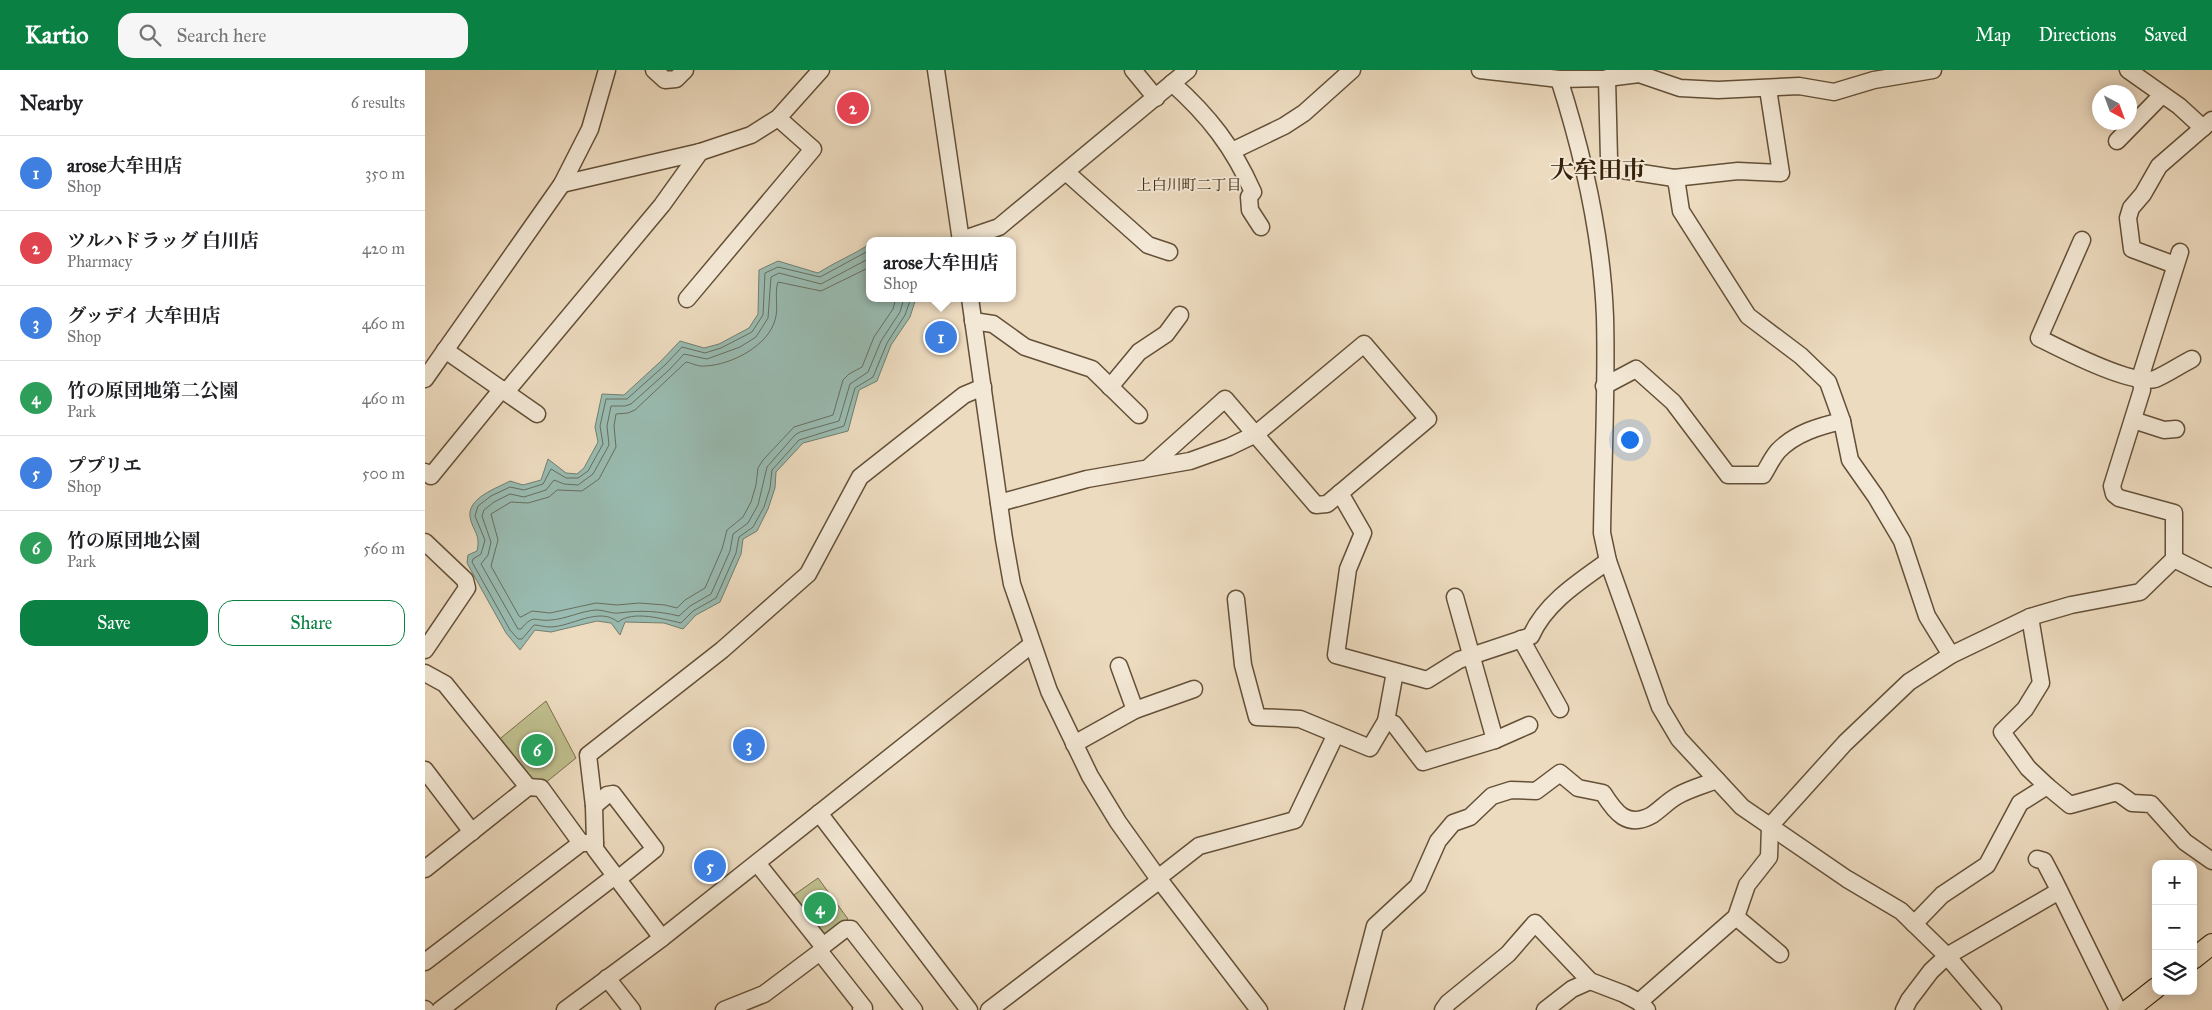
<!DOCTYPE html>
<html lang="en">
<head>
<meta charset="utf-8">
<style>
	:root { --surface:#fff; --page:#f6f6f6; --text:#202124; --muted:#757577; --line:#e0e0e0; --accent:#0b8043 }
	body { margin:0; font-family:"IM FELL Great Primer","Noto Serif JP",serif; background:var(--page); color:var(--text) }
	.controls { position:absolute; right:15px; bottom:15px; display:grid; overflow:hidden; border-radius:10px; box-shadow:0 2px 12px #0003 }
	.controls button { width:45px; height:45px; display:grid; place-items:center; padding:0; border:0; border-bottom:1px solid var(--line); background:var(--surface); color:var(--text); font:25px sans-serif }
	.compass { position:absolute; left:1667px; top:15px; width:45px; height:45px; border-radius:50%; background:var(--surface); box-shadow:0 2px 12px #0003; rotate:139deg }
	.you { position:absolute; left:1204px; top:369px; width:18px; height:18px; margin:-12px; border:4px solid #fff; border-radius:50%; background:#1a73e8; box-shadow:0 0 0 8px #1a73e833 }
	.badge { display:grid; place-items:center; width:32px; height:32px; border-radius:50%; background:var(--accent); color:#fff; font-size:16px; font-weight:700 }
	.pin { position:absolute; translate:-50% -50%; border:2px solid #fff; box-shadow:0 1px 5px #0006 }
	.popup { position:absolute; left:441px; top:167px; width:150px; height:65px; box-sizing:border-box; display:grid; place-content:center; border-radius:10px; background:var(--surface); filter:drop-shadow(0 1px 4px #0005); font-size:16px; white-space:nowrap; color:var(--muted) }
	.popup b { font-size:19px; color:var(--text) }
	.popup::after { content:''; position:absolute; left:50%; top:100%; margin-left:-10px; border:10px solid transparent; border-top-color:var(--surface) }
	.list { margin:0; padding:0; list-style:none }
	h2 { display:flex; justify-content:space-between; align-items:center; height:65px; margin:0; padding:0 20px; font-size:21px }
	h2 small { font-size:16px; font-weight:400; color:var(--muted) }
	.list li { display:grid; grid-template-columns:32px 1fr auto; gap:15px; align-items:center; box-sizing:border-box; height:75px; padding:0 20px; border-top:1px solid var(--line) }
	.list b { display:block; font-size:19px; white-space:nowrap }
	.list p { margin:0; font-size:16px; white-space:nowrap; color:var(--muted) }
	.list em { font-size:16px; font-style:normal; color:var(--muted) }
	.actions { display:flex; gap:10px; padding:15px 20px }
	.actions a { flex:1; padding:11px 0; border:1px solid var(--accent); border-radius:15px; text-align:center; font-size:18px; color:var(--accent) }
	.actions .main { background:var(--accent); color:#fff }
	.icon { flex:none; width:28px; height:28px; fill:none; stroke:currentColor; stroke-width:2; stroke-linecap:round; stroke-linejoin:round }
	.map { position:relative; flex:none; width:1787px; height:940px; overflow:hidden }
	header { display:flex; align-items:center; gap:30px; box-sizing:border-box; height:70px; padding:0 25px; background:var(--accent); color:#fff }
	header strong { font-size:24px }
	nav { display:flex; gap:28px; margin-inline-start:auto; font-size:18px }
	.search { width:350px; height:45px; background:var(--page); display:flex; align-items:center; gap:12px; box-sizing:border-box; padding:0 18px; border-radius:15px; color:var(--muted); font-size:19px }
	main { display:flex }
	aside { flex:1; background:var(--surface) }
	.map>svg:first-child { display:block }
	.green { fill:#bfbe8d; stroke:#7b704c }
	.water { fill:#99bbb1; stroke:#727e6f }
	.lines { fill:none; stroke-linecap:round; stroke-linejoin:round }
	.shore { stroke:#686e5e; stroke-width:1 }
	.minor-casing { stroke:#645038; stroke-width:19 }
	.major-casing { stroke:#37220b; stroke-width:22 }
	.minor { stroke:#f3e8d5; stroke-width:16 }
	.major { stroke:#eddbbf; stroke-width:20 }
	.labels { text-anchor:middle; dominant-baseline:central; stroke-width:4; stroke-linejoin:round; paint-order:stroke }
	.neighbourhood-label { font-size:15px; fill:#37220b; stroke:#f3e8d5 }
	.town-label { font-size:24px; font-weight:bold; fill:#37220b; stroke:#f3e8d5 }
</style>
</head>
<body>
<header>
<strong>Kartio</strong>
<div class="search"><svg class="icon" aria-label="search" viewBox="0 0 24 24"><circle cx="10" cy="10" r="6"/><path d="M15 15l6 6"/></svg>Search here</div>
<nav><a>Map</a><a>Directions</a><a>Saved</a></nav>
</header>
<main>
<aside>
<h2>Nearby<small>6 results</small></h2>
<ul class="list">
<li><span class="badge" style="background:#3f7fe0">1</span><div><b>arose大牟田店</b><p>Shop</p></div><em>350 m</em></li>
<li><span class="badge" style="background:#e0444e">2</span><div><b>ツルハドラッグ 白川店</b><p>Pharmacy</p></div><em>420 m</em></li>
<li><span class="badge" style="background:#3f7fe0">3</span><div><b>グッデイ 大牟田店</b><p>Shop</p></div><em>460 m</em></li>
<li><span class="badge" style="background:#2e9e5b">4</span><div><b>竹の原団地第二公園</b><p>Park</p></div><em>460 m</em></li>
<li><span class="badge" style="background:#3f7fe0">5</span><div><b>ププリエ</b><p>Shop</p></div><em>500 m</em></li>
<li><span class="badge" style="background:#2e9e5b">6</span><div><b>竹の原団地公園</b><p>Park</p></div><em>560 m</em></li>
</ul>
<div class="actions"><a class="main">Save</a><a>Share</a></div>
</aside>
<div class="map">
<svg width="1787" height="940" viewBox="0 0 1787 940">
	<rect width="100%" height="100%" fill="#eddbbf"/>
	<filter id="stains"><feTurbulence type="fractalNoise" baseFrequency=".004" numOctaves="4"/><feColorMatrix values="0 0 0 0 .2 0 0 0 0 .09 0 0 0 0 .02 0 0 0 .5 -.17"/></filter>
	<radialGradient id="worn" r=".72"><stop offset=".6" stop-color="#630" stop-opacity="0"/><stop offset="1" stop-color="#630" stop-opacity=".3"/></radialGradient>
	<g class="green">
		<polygon points="121,631 151,688 119,714 105,713 71,672"/>
		<polygon points="393,808 423,849 402,865 395,864 366,827"/>
	</g>
	<path class="water" d="M445,174V228H491L485,247L466,275L452,311L434,320L423,361L378,373L351,402L350,418L343,439L332,461L318,469L316,484L295,532L271,545L258,559L239,553L200,552L195,565L186,553L172,551L126,562L110,560L95,580L81,563L42,493L43,485L52,481C56,464 48,462 45,447C42,428 72,418 85,411L98,415L116,410L123,389L141,403L152,404L159,398L173,372L170,357L177,324L199,325L236,291L255,271L279,278L294,274L324,258L333,244L334,200L353,191L393,203C410,192 428,185 445,174Z"/>
	<g class="lines">
		<g class="shore">
			<path d="M445,180L395,207L353,197L340,203L338,245L327,262L296,278L280,283L257,277L240,295L202,329H181L175,356L178,374L163,401L153,408H141L126,399L118,414L99,420L85,417L66,426L53,436L50,446L60,470L56,484L48,489L47,492L85,560L93,569H97L109,555C114,555 119,557 125,557C146,557 174,536 193,552C208,540 238,549 256,553L268,541L291,528L311,483L314,467L328,457L339,437L345,418L347,400L374,370L419,356L430,318L448,307L462,273L480,245L486,228"/>
			<path d="M445,188L396,214L354,203L346,207L343,248L331,267L315,277L282,289L259,284L244,300L206,334L200,336H186L182,356L184,375L168,404L153,415L139,414L129,410L121,420L99,427L85,424L69,432L59,440L57,446L66,472L63,485L56,494L93,559H96C109,543 110,552 126,550C141,549 156,541 171,540C179,540 187,544 194,543C215,540 234,541 254,546L265,536L286,524L305,481L308,464L323,453L333,435L342,397L370,365L375,362L414,351L425,314L443,302L456,271L475,242L479,228"/>
			<path d="M445,197L396,221L353,212C349,223 354,238 350,250C343,276 306,295 280,296C273,297 267,293 261,292L210,340L203,343L191,344L189,356L191,377L174,409L157,421L132,420L124,427L103,433L86,432L66,444L73,470L66,496L94,546L96,547L107,541L125,543L171,533L192,535L214,533L240,535L252,538L260,530L280,518L297,479L302,460L318,447L326,432L331,415L333,398L338,390L369,357L408,345L418,310L424,304L437,297L449,267L468,239L471,228"/>
		</g>
		<defs>
			<g id="minor">
				<polyline points="229,0 240,10 251,9 260,0"/>
				<polyline points="511,0 536,171"/>
				<polyline points="708,0 731,28"/>
				<polyline points="1055,0 1134,9 1182,8 1214,4 1255,18 1293,20 1374,16 1409,22 1449,10 1508,0"/>
				<polyline points="1703,0 1754,36 1778,58"/>
				<polyline points="1182,8 1184,89 1189,97 1197,100 1249,108 1252,115 1256,141 1323,246 1376,286 1403,312 1417,351 1425,390 1451,427 1477,471 1502,546 1526,585"/>
				<path d="M1134,9C1158,84 1177,168 1180,247C1182,318 1178,391 1177,463L1183,491L1235,637L1254,669L1317,737L1422,809L1476,841L1522,886L1568,940"/>
				<path d="M747,13C784,46 808,77 828,122L824,127L825,140L836,157"/>
				<polyline points="1692,71 1737,25"/>
				<polyline points="807,81 859,56 879,43 927,0"/>
				<polyline points="641,102 723,175 744,182"/>
				<polyline points="1249,108 1313,101 1356,103 1343,19"/>
				<polyline points="137,114 275,82 326,65 353,48 396,0"/>
				<polyline points="536,170 574,157 763,0"/>
				<path d="M1657,170L1614,268C1636,279 1707,316 1730,309C1742,304 1755,295 1767,289"/>
				<polyline points="1750,195 1707,179 1703,148 1706,138 1718,124 1734,96 1787,50"/>
				<polyline points="545,228 579,469 587,514 624,621 665,706 693,752 733,808 834,940"/>
				<polyline points="262,229 388,79 353,48"/>
				<polyline points="548,251 568,254 600,277 667,299 714,345"/>
				<polyline points="20,280 112,344"/>
				<polyline points="0,309 137,114 165,59 182,0"/>
				<path d="M1179,316L1211,299L1248,332L1303,405H1338C1343,397 1347,388 1353,381C1370,363 1395,356 1417,351"/>
				<polyline points="685,317 714,282 741,264 755,245"/>
				<polyline points="81,322 237,135 275,82"/>
				<polyline points="1708,350 1739,360 1751,359"/>
				<polyline points="0,402 6,406 77,319"/>
				<path d="M915,423L938,463L923,499L911,585L1002,610L1034,590L1106,566C1120,533 1155,511 1183,491"/>
				<polyline points="574,433 662,409 765,391 804,377 831,364 939,274 1003,349 902,434 891,435 800,329 723,398"/>
				<polyline points="0,472 40,510 42,518 0,580"/>
				<polyline points="1749,489 1787,508"/>
				<polyline points="1030,527 1070,670"/>
				<polyline points="811,529 818,595 832,647 875,649 945,678 961,651 969,654 998,692 1070,670 1104,655"/>
				<polyline points="1096,569 1135,639"/>
				<polyline points="694,596 710,640"/>
				<polyline points="0,603 20,614 103,717"/>
				<polyline points="961,651 970,602"/>
				<polyline points="649,674 710,640 769,619"/>
				<polyline points="0,700 47,762"/>
				<polyline points="1622,716 1645,735 1692,722 1707,733 1726,734 1760,772 1787,791"/>
				<polyline points="169,736 182,725 188,724 230,779 193,809"/>
				<polyline points="394,743 544,940"/>
				<polyline points="170,773 170,779 237,868"/>
				<polyline points="1612,789 1619,791 1630,812 1693,940"/>
				<polyline points="0,799 103,717 116,718 156,773"/>
				<polyline points="733,808 774,776 870,750 911,664"/>
				<polyline points="1311,847 1355,884"/>
				<polyline points="1489,854 1517,825 1562,795 1595,733 1622,716 1603,698 1577,662 1600,639 1616,613 1605,547"/>
				<polyline points="398,876 420,859 426,859 489,940"/>
				<polyline points="395,882 439,938 436,940"/>
				<polyline points="0,892 156,773 170,773 169,736 163,685 297,580 383,504 435,407 539,325 558,317"/>
				<polyline points="182,908 207,940"/>
				<polyline points="1214,932 1311,847 1322,815 1344,787 1345,756 1420,673 1484,612 1526,585 1605,547 1646,535 1715,522 1749,489 1749,443 1694,428 1689,424 1687,416 1717,320 1716,305 1755,182"/>
				<polyline points="0,939 1,940"/>
				<polyline points="15,940 190,806"/>
				<polyline points="140,940 237,868 606,575"/>
				<polyline points="299,940 339,924 395,882 398,876 332,793"/>
				<polyline points="564,940 735,810"/>
				<path d="M928,940L950,856L993,816L1013,771L1028,753L1045,747L1067,726L1086,720L1111,721L1135,703L1153,718L1178,723C1190,742 1202,759 1227,745C1236,739 1243,731 1252,726C1264,719 1279,715 1292,710"/>
				<polyline points="1018,940 1023,933 1083,884 1110,853 1165,911 1199,924 1214,932 1222,940"/>
				<polyline points="1120,940 1147,919 1165,911"/>
				<polyline points="1479,940 1484,930 1506,901 1522,886 1634,821"/>
			</g>
			<g id="major">
				<polyline points="1768,889 1787,874"/>
				<polyline points="1703,940 1731,918"/>
			</g>
		</defs>
		<use href="#minor" class="minor-casing"/>
		<use href="#major" class="major-casing"/>
		<use href="#minor" class="minor"/>
		<use href="#major" class="major"/>
	</g>
	<g class="labels">
		<g class="neighbourhood-label">
			<text x="764" y="115">上白川町二丁目</text>
		</g>
		<g class="town-label">
			<text x="1173" y="100">大牟田市</text>
		</g>
	</g>
	<rect width="100%" height="100%" filter="url(#stains)"/>
	<rect width="100%" height="100%" fill="url(#worn)"/>
</svg>
<div class="controls">
<button>+</button>
<button>−</button>
<button><svg class="icon" aria-label="layers" viewBox="0 0 24 24"><path d="M12 4l9 5-9 5-9-5zM3 14l9 5 9-5"/></svg></button>
</div>
<svg class="compass" viewBox="-18 -18 36 36"><path d="M0-13l5 13h-10z" fill="#e53935"/><path d="M0 13l5-13h-10z" fill="#757577"/></svg>
<div class="you"></div>
<div class="pin badge" style="left:516px;top:267px;background:#3f7fe0">1</div>
<div class="popup"><b>arose大牟田店</b>Shop</div>
<div class="pin badge" style="left:428px;top:38px;background:#e0444e">2</div>
<div class="pin badge" style="left:324px;top:675px;background:#3f7fe0">3</div>
<div class="pin badge" style="left:395px;top:838px;background:#2e9e5b">4</div>
<div class="pin badge" style="left:285px;top:796px;background:#3f7fe0">5</div>
<div class="pin badge" style="left:112px;top:680px;background:#2e9e5b">6</div>
</div>
</main>
</body>
</html>
